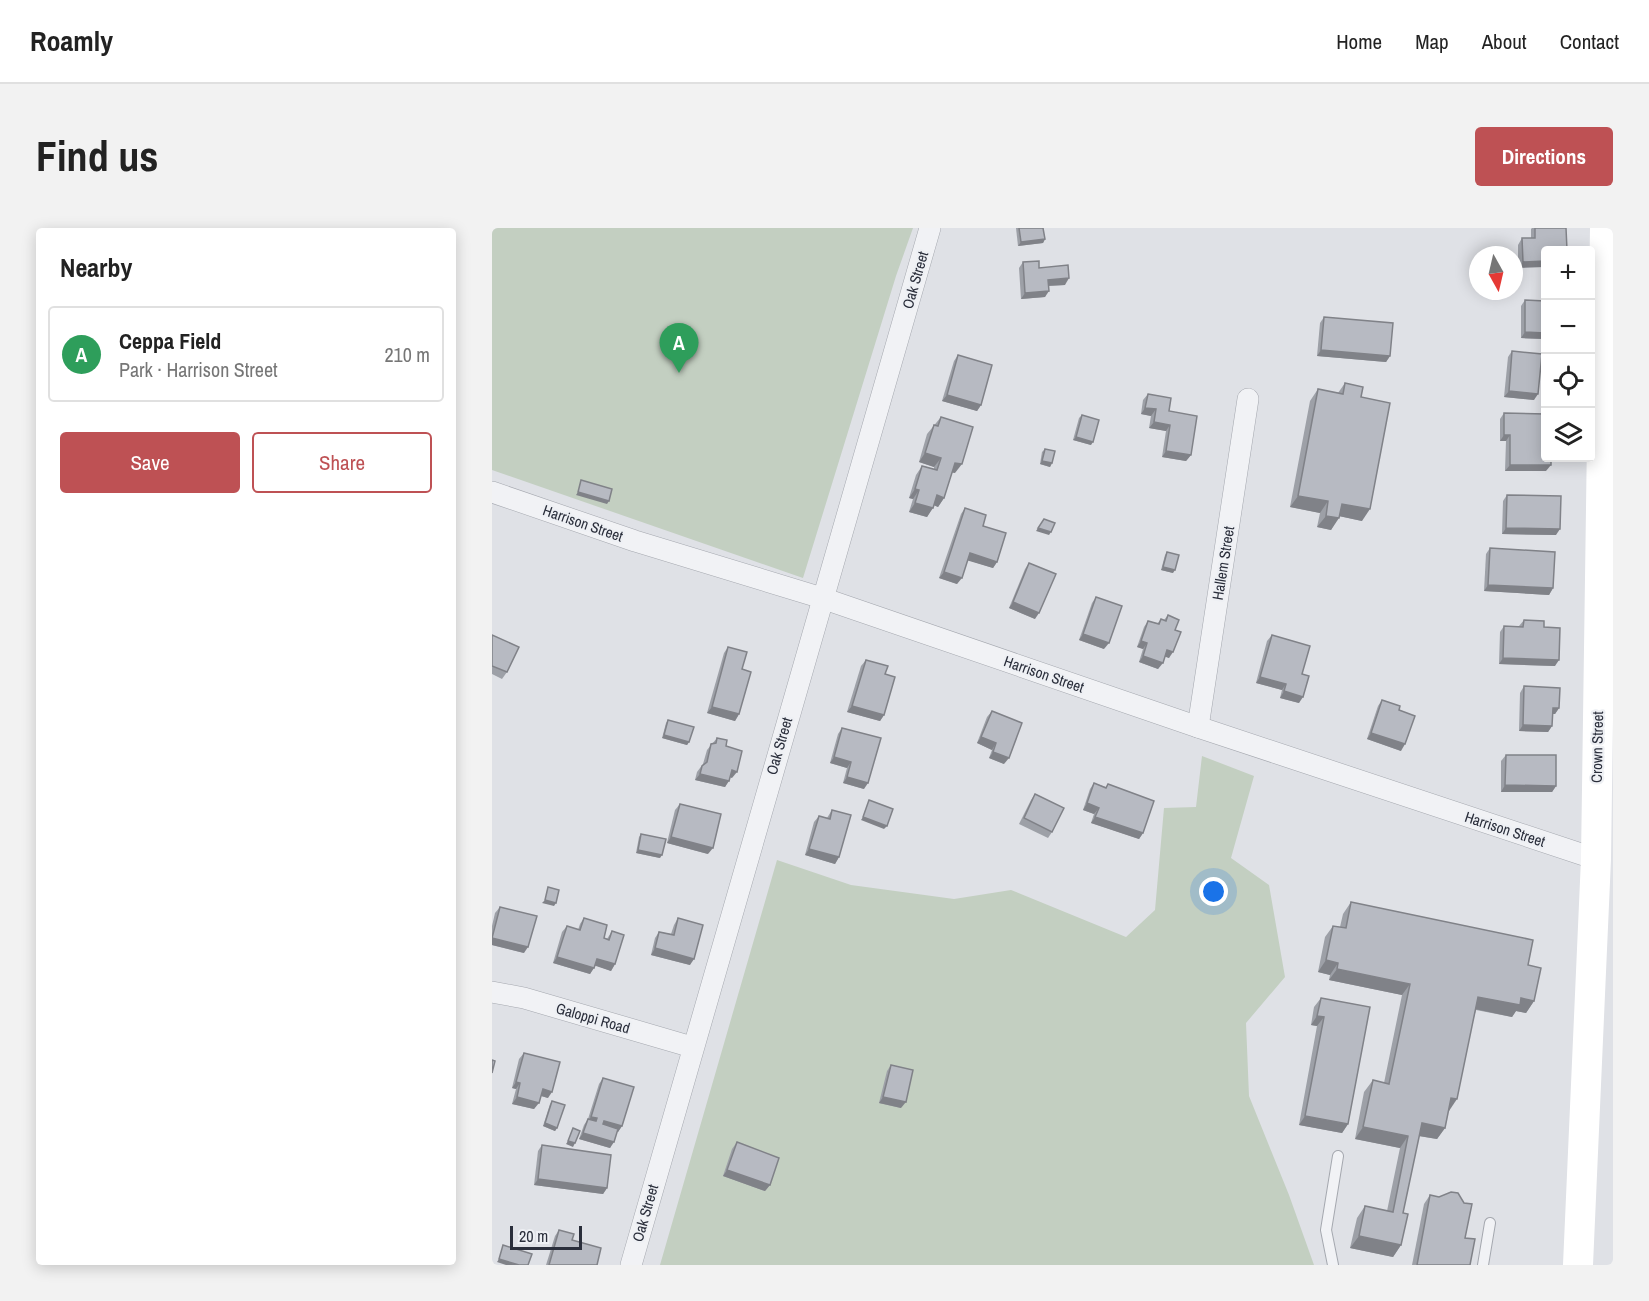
<!DOCTYPE html>
<html lang="en">
<head>
<meta charset="utf-8">
<style>
	:root { --surface:#fff; --page:#f2f2f2; --text:#222; --muted:#767676; --line:#e0e0e0; --accent:#be5154 }
	body { margin:0; font-family:"Archivo Narrow",sans-serif; background:var(--page); color:var(--text) }
	.controls { position:absolute; right:18px; top:18px; display:grid; overflow:hidden; border-radius:6px; box-shadow:0 3px 15px #0003 }
	.controls button { width:54px; height:54px; display:grid; place-items:center; padding:0; border:0; border-bottom:2px solid var(--line); background:var(--surface); color:var(--text); font:30px sans-serif }
	.compass { position:absolute; left:977px; top:18px; width:54px; height:54px; border-radius:50%; background:var(--surface); box-shadow:0 3px 15px #0003; rotate:172deg }
	.scale { position:absolute; left:18px; bottom:15px; width:72px; box-sizing:border-box; padding-left:6px; border:3px solid #2a2e3b; border-top:0; font-size:16px; line-height:21px; white-space:nowrap; color:#2a2e3b; -webkit-text-stroke:4px #eef0f4; paint-order:stroke }
	.you { position:absolute; left:722px; top:664px; width:21px; height:21px; margin:-15px; border:4px solid #fff; border-radius:50%; background:#1a73e8; box-shadow:0 0 0 9px #1a73e833 }
	.badge { display:grid; place-items:center; width:39px; height:39px; border-radius:50%; background:var(--accent); color:#fff; font-size:20px; font-weight:700 }
	.pin { position:absolute; translate:-50% -50px; filter:drop-shadow(0 2px 3px #0008) }
	.pin::after { content:''; position:absolute; top:32px; width:21px; height:18px; background:inherit; clip-path:polygon(0 0,100% 0,50% 100%) }
	.list { margin:0; padding:0; list-style:none }
	h2 { display:flex; justify-content:space-between; align-items:center; height:78px; margin:0; padding:0 24px; font-size:26px }
	h2 small { font-size:20px; font-weight:400; color:var(--muted) }
	.list li { display:grid; grid-template-columns:39px 1fr auto; gap:18px; align-items:center; box-sizing:border-box; height:96px; margin:0 12px 12px; padding:0 12px; border:2px solid var(--line); border-radius:6px }
	.list b { display:block; font-size:22px; white-space:nowrap }
	.list p { margin:0; font-size:20px; white-space:nowrap; color:var(--muted) }
	.list em { font-size:20px; font-style:normal; color:var(--muted) }
	.actions { display:flex; gap:12px; padding:18px 24px }
	.actions a { flex:1; padding:14px 0; border:2px solid var(--accent); border-radius:6px; text-align:center; font-size:21px; color:var(--accent) }
	.actions .main { background:var(--accent); color:#fff }
	.icon { flex:none; width:33px; height:33px; fill:none; stroke:currentColor; stroke-width:2; stroke-linecap:round; stroke-linejoin:round }
	.map { position:relative; flex:none; width:1121px; height:1037px; overflow:hidden; border-radius:6px }
	header { display:flex; align-items:center; gap:36px; box-sizing:border-box; height:84px; padding:0 30px; background:var(--surface); border-bottom:2px solid var(--line) }
	header strong { font-size:28px }
	nav { display:flex; gap:33px; margin-inline-start:auto; font-size:21px }
	.intro { display:flex; align-items:center; justify-content:space-between; box-sizing:border-box; height:144px; padding:0 36px }
	h1 { margin:0; font-size:42px }
	.button { padding:15px 27px; border-radius:6px; background:var(--accent); color:#fff; font-size:21px; font-weight:700 }
	main { display:flex; gap:36px; padding:0 36px }
	aside { flex:1; background:var(--surface); border-radius:6px; box-shadow:0 3px 15px #0003 }
	.map>svg:first-child { display:block }
	.green { fill:#c3cfc1 }
	.lines { fill:none; stroke-linecap:round; stroke-linejoin:round }
	.lane-casing { stroke:#a5a8af; stroke-width:12 }
	.street-casing { stroke:#a5a8af; stroke-width:22 }
	.lane { stroke:#f1f2f5; stroke-width:10 }
	.street { stroke:#f1f2f5; stroke-width:21 }
	.secondary { stroke:#fff; stroke-width:30 }
	.wall { fill:#9da0a7 }
	.shaded-wall { fill:#808288 }
	.building { fill:#b7bac2; stroke:#808288; stroke-width:1.5 }
	.labels { text-anchor:middle; dominant-baseline:central; stroke-width:4.5; stroke-linejoin:round; paint-order:stroke }
	.street-label { font-size:15px; fill:#2a2e3b; stroke:#eef0f4 }
</style>
</head>
<body>
<header>
<strong>Roamly</strong>
<nav><a>Home</a><a>Map</a><a>About</a><a>Contact</a></nav>
</header>
<div class="intro"><h1>Find us</h1><a class="button">Directions</a></div>
<main>
<aside>
<h2>Nearby<small></small></h2>
<ul class="list">
<li><span class="badge" style="background:#2e9e5b">A</span><div><b>Ceppa Field</b><p>Park · Harrison Street</p></div><em>210 m</em></li>
</ul>
<div class="actions"><a class="main">Save</a><a>Share</a></div>
</aside>
<div class="map">
<svg width="1121" height="1037" viewBox="0 0 1121 1037">
	<rect width="100%" height="100%" fill="#dfe1e6"/>
	<g class="green">
		<polygon points="0,0 421,0 404,48 311,350 0,242"/>
		<polygon points="710,528 762,548 739,630 777,657 793,749 754,795 757,868 797,967 822,1037 168,1037 285,632 359,657 462,671 519,662 634,709 663,682 672,580 704,579"/>
	</g>
	<g class="lines">
		<defs>
			<g id="lane">
				<polyline points="841,1037 834,1002 846,928"/>
				<polyline points="991,1037 998,995"/>
			</g>
			<g id="street">
				<polyline points="0,264 143,313 330,370 706,499 1104,631"/>
				<polyline points="706,499 756,171"/>
				<polyline points="0,764 32,770 200,819"/>
				<polyline points="139,1037 438,0"/>
			</g>
		</defs>
		<use href="#lane" class="lane-casing"/>
		<use href="#street" class="street-casing"/>
		<use href="#lane" class="lane"/>
		<use href="#street" class="street"/>
		<polyline class="secondary" points="1086,1037 1104,631 1113,0"/>
	</g>
	<g class="wall">
		<polygon points="524,0 551,0 553,11 551,15 526,18"/>
		<polygon points="1040,0 1074,0 1026,40 1026,17 1030,10 1039,10 1039,1"/>
		<polygon points="531,34 547,40 573,57 556,58 553,69 529,71 527,40"/>
		<polygon points="1033,72 1053,73 1053,111 1029,110 1029,78"/>
		<polygon points="832,89 898,128 894,134 825,128 828,95"/>
		<polygon points="1020,123 1042,172 1012,169 1016,129"/>
		<polygon points="466,127 489,177 485,183 450,173 462,133"/>
		<polygon points="853,155 869,169 870,293 847,288 839,302 825,299 828,285 798,279 818,173 826,161 846,165"/>
		<polygon points="656,166 677,183 699,227 694,233 670,229 674,203 657,200 659,188 649,186 651,172"/>
		<polygon points="1012,185 1054,243 1013,243 1014,213 1008,213 1008,191"/>
		<polygon points="590,187 599,217 581,212 587,190"/>
		<polygon points="449,189 463,245 460,244 452,270 446,279 442,277 435,289 417,284 421,271 417,270 424,247 430,238 442,241 442,239 427,234 435,206"/>
		<polygon points="553,221 560,235 558,239 548,236 550,224"/>
		<polygon points="1015,267 1064,307 1010,306 1011,273"/>
		<polygon points="473,280 491,298 505,334 501,340 476,332 465,356 447,350 469,286"/>
		<polygon points="998,320 1061,360 1057,367 992,363 994,326"/>
		<polygon points="675,324 681,345 669,342 673,327"/>
		<polygon points="537,335 543,391 517,380 533,341"/>
		<polygon points="604,369 612,421 587,412 600,375"/>
		<polygon points="676,387 683,402 677,430 673,428 666,441 647,434 651,421 645,419 652,399 656,393 665,396 669,391 672,392"/>
		<polygon points="1032,392 1052,399 1063,438 1007,436 1008,404 1012,398 1027,398"/>
		<polygon points="0,407 15,444 10,451 0,446"/>
		<polygon points="780,407 810,446 807,475 788,470 790,462 764,455 775,413"/>
		<polygon points="236,419 250,441 247,486 243,493 215,485 232,425"/>
		<polygon points="374,432 393,446 392,487 388,493 355,484 369,438"/>
		<polygon points="1032,458 1067,480 1063,486 1060,486 1060,498 1056,504 1027,503 1028,465"/>
		<polygon points="890,472 907,482 909,523 875,511 886,478"/>
		<polygon points="500,483 512,536 497,530 500,522 485,515 495,489"/>
		<polygon points="176,492 197,514 195,517 170,510 174,495"/>
		<polygon points="350,500 372,561 351,555 355,540 338,535 346,506"/>
		<polygon points="225,510 234,518 240,550 238,549 233,559 203,552 205,544 211,536 215,522"/>
		<polygon points="1014,527 1064,558 1060,564 1009,564 1009,533"/>
		<polygon points="602,555 614,559 616,556 651,605 647,611 599,595 602,586 591,582 598,561"/>
		<polygon points="543,566 560,604 556,610 527,596 539,572"/>
		<polygon points="188,576 216,626 175,615 183,582"/>
		<polygon points="340,582 347,629 343,636 313,627 322,594 327,588 335,590"/>
		<polygon points="149,606 168,630 144,625 147,609"/>
		<polygon points="859,674 1036,737 1042,773 1034,785 1024,783 1020,789 984,782 957,883 956,882 953,900 945,911 927,908 911,985 909,1017 901,1029 858,1020 865,990 873,978 895,983 908,920 863,911 872,864 881,852 892,855 910,767 837,752 838,747 826,744 833,709 841,698 848,699 851,686"/>
		<polygon points="8,679 32,725 0,717 0,698 3,685"/>
		<polygon points="92,690 112,710 115,711 120,703 123,736 119,743 103,737 98,746 61,735 70,704 75,698 86,702 88,696"/>
		<polygon points="186,690 198,737 159,727 163,710 167,704 179,706 182,697"/>
		<polygon points="829,770 856,896 850,905 807,897 825,798 819,797 822,779"/>
		<polygon points="32,825 56,870 49,868 42,881 20,876 24,861 20,860 27,831"/>
		<polygon points="399,837 409,880 387,875 395,843"/>
		<polygon points="111,850 130,898 126,904 125,904 118,920 87,911 92,897 96,891 107,856"/>
		<polygon points="60,873 65,900 63,903 51,898 58,876"/>
		<polygon points="245,914 278,957 273,963 231,948 240,921"/>
		<polygon points="50,917 115,960 111,966 42,957 46,923"/>
		<polygon points="938,967 973,1010 978,1037 920,1037 932,976"/>
		<polygon points="67,1002 80,1012 105,1037 54,1037 63,1008"/>
	</g>
	<g class="shaded-wall">
		<polygon points="553,11 551,15 526,18 529,14"/>
		<polygon points="1053,33 1053,39 1026,40 1031,34"/>
		<polygon points="577,50 573,57 552,58 556,52"/>
		<polygon points="557,63 553,69 529,71 533,65"/>
		<polygon points="1033,104 1053,105 1053,111 1029,110"/>
		<polygon points="829,122 898,128 894,134 825,128"/>
		<polygon points="1017,163 1046,166 1042,172 1012,169"/>
		<polygon points="455,167 489,177 485,183 450,173"/>
		<polygon points="653,180 664,181 659,188 649,186"/>
		<polygon points="662,194 678,197 674,203 657,200"/>
		<polygon points="1012,207 1018,207 1014,213 1008,213"/>
		<polygon points="584,209 601,214 599,217 581,212"/>
		<polygon points="674,223 699,227 694,233 670,229"/>
		<polygon points="433,225 449,230 442,239 427,234"/>
		<polygon points="550,233 560,235 558,239 548,236"/>
		<polygon points="463,235 470,236 463,245 457,244"/>
		<polygon points="1018,237 1059,237 1054,243 1013,243"/>
		<polygon points="423,261 427,262 421,271 417,270"/>
		<polygon points="86,264 117,273 115,276 84,267"/>
		<polygon points="445,267 452,270 446,279 439,276"/>
		<polygon points="806,268 836,273 828,285 798,279"/>
		<polygon points="423,275 441,280 435,289 417,284"/>
		<polygon points="850,276 878,281 870,293 842,287"/>
		<polygon points="834,288 847,290 839,302 825,299"/>
		<polygon points="546,300 559,304 557,307 544,303"/>
		<polygon points="1014,300 1068,301 1064,307 1010,306"/>
		<polygon points="478,325 505,334 501,340 474,332"/>
		<polygon points="671,339 683,342 681,345 669,342"/>
		<polygon points="452,344 470,350 465,356 447,350"/>
		<polygon points="996,357 1061,360 1057,367 992,363"/>
		<polygon points="521,374 547,385 543,391 517,380"/>
		<polygon points="591,406 617,415 612,421 587,412"/>
		<polygon points="649,413 655,415 651,421 645,419"/>
		<polygon points="675,422 681,424 677,430 671,428"/>
		<polygon points="651,428 671,435 666,441 647,434"/>
		<polygon points="1011,430 1067,432 1063,438 1007,436"/>
		<polygon points="768,449 794,456 790,462 764,455"/>
		<polygon points="792,463 811,469 807,475 788,470"/>
		<polygon points="360,478 392,487 388,493 355,484"/>
		<polygon points="220,479 247,486 243,493 215,485"/>
		<polygon points="1061,480 1067,480 1063,486 1056,486"/>
		<polygon points="1031,497 1060,498 1056,504 1027,503"/>
		<polygon points="879,505 913,516 909,523 875,511"/>
		<polygon points="172,507 197,514 195,517 170,510"/>
		<polygon points="489,509 504,515 500,522 485,515"/>
		<polygon points="501,524 517,530 512,536 497,530"/>
		<polygon points="342,529 359,534 355,540 338,535"/>
		<polygon points="240,542 245,544 240,550 236,548"/>
		<polygon points="208,546 237,553 233,559 203,552"/>
		<polygon points="355,549 376,555 372,561 351,555"/>
		<polygon points="1013,557 1064,558 1060,564 1009,564"/>
		<polygon points="595,575 607,580 602,586 591,582"/>
		<polygon points="371,589 395,598 392,601 369,592"/>
		<polygon points="603,589 651,605 647,611 599,595"/>
		<polygon points="179,609 221,620 216,626 175,615"/>
		<polygon points="317,621 347,629 343,636 313,627"/>
		<polygon points="146,622 170,627 168,630 144,625"/>
		<polygon points="53,672 64,675 62,678 50,675"/>
		<polygon points="0,710 36,719 32,725 0,717"/>
		<polygon points="163,720 202,731 198,737 159,727"/>
		<polygon points="65,729 102,740 98,746 61,735"/>
		<polygon points="105,731 123,736 119,743 101,737"/>
		<polygon points="834,732 846,735 838,747 826,744"/>
		<polygon points="845,741 918,756 910,767 837,752"/>
		<polygon points="986,769 1029,770 1042,773 1034,785 1024,783 1020,789 978,780"/>
		<polygon points="825,788 832,789 825,798 819,797"/>
		<polygon points="24,854 28,855 24,861 20,860"/>
		<polygon points="51,861 60,864 56,870 46,867"/>
		<polygon points="25,869 47,875 42,881 20,876"/>
		<polygon points="391,869 414,874 409,880 387,875"/>
		<polygon points="959,870 965,871 957,883 951,881"/>
		<polygon points="813,888 856,896 850,905 807,897"/>
		<polygon points="99,889 105,890 101,897 95,895"/>
		<polygon points="112,893 130,898 126,904 108,899"/>
		<polygon points="53,895 65,900 63,903 51,898"/>
		<polygon points="930,895 953,900 945,911 921,907"/>
		<polygon points="871,899 916,908 908,920 863,911"/>
		<polygon points="91,905 122,914 118,920 87,911"/>
		<polygon points="76,913 83,915 81,919 74,916"/>
		<polygon points="235,942 278,957 273,963 231,948"/>
		<polygon points="46,951 115,960 111,966 42,957"/>
		<polygon points="867,1008 909,1017 901,1029 858,1020"/>
		<polygon points="7,1031 27,1037 14,1037 5,1034"/>
	</g>
	<g class="building">
		<polygon points="527,0 551,0 553,11 529,14"/>
		<polygon points="1043,0 1074,0 1075,22 1053,22 1053,33 1031,34 1030,10 1043,10"/>
		<polygon points="547,33 547,40 576,37 577,50 556,52 557,63 533,65 531,34"/>
		<polygon points="1033,72 1053,73 1053,105 1033,104"/>
		<polygon points="832,89 901,95 898,128 829,122"/>
		<polygon points="1020,123 1050,126 1046,166 1017,163"/>
		<polygon points="466,127 500,137 489,177 455,167"/>
		<polygon points="853,155 871,159 869,169 898,175 878,281 850,276 847,290 834,288 836,273 806,268 826,161 851,166"/>
		<polygon points="656,166 679,170 677,183 705,188 699,227 674,223 678,197 662,194 664,181 653,180"/>
		<polygon points="1012,185 1053,186 1053,230 1059,230 1059,237 1018,237 1018,207 1012,207"/>
		<polygon points="590,187 607,192 601,214 584,209"/>
		<polygon points="449,189 481,199 470,236 463,235 452,270 445,267 441,280 423,275 427,262 423,261 430,238 445,242 449,230 433,225 442,197 446,198"/>
		<polygon points="553,221 563,223 560,235 550,233"/>
		<polygon points="89,252 120,261 117,273 86,264"/>
		<polygon points="1015,267 1069,268 1068,301 1014,300"/>
		<polygon points="473,280 494,287 491,298 514,305 505,334 478,325 470,350 452,344"/>
		<polygon points="552,291 563,295 559,304 546,300"/>
		<polygon points="998,320 1063,324 1061,360 996,357"/>
		<polygon points="675,324 687,327 683,342 671,339"/>
		<polygon points="537,335 564,346 547,385 521,374"/>
		<polygon points="604,369 630,378 617,415 591,406"/>
		<polygon points="676,387 687,392 683,402 689,404 681,424 675,422 671,435 651,428 655,415 649,413 656,393 667,396 669,391 674,393"/>
		<polygon points="1032,392 1052,393 1052,399 1068,400 1067,432 1011,430 1012,398 1031,399"/>
		<polygon points="0,407 27,419 15,444 0,438"/>
		<polygon points="780,407 818,418 810,446 817,448 811,469 792,463 794,456 768,449"/>
		<polygon points="236,419 255,424 250,441 259,444 247,486 220,479"/>
		<polygon points="374,432 396,438 393,446 403,449 392,487 360,478"/>
		<polygon points="1032,458 1068,460 1067,480 1061,480 1060,498 1031,497"/>
		<polygon points="890,472 908,478 907,482 923,488 913,516 879,505"/>
		<polygon points="500,483 530,495 517,530 501,524 504,515 489,509"/>
		<polygon points="176,492 202,499 197,514 172,507"/>
		<polygon points="350,500 389,510 376,555 355,549 359,534 342,529"/>
		<polygon points="225,510 235,512 234,518 250,523 245,544 240,542 237,553 208,546 210,538 215,534 219,516 224,515"/>
		<polygon points="1014,527 1064,527 1064,558 1013,557"/>
		<polygon points="602,555 614,560 616,556 662,573 651,605 603,589 607,580 595,575"/>
		<polygon points="543,566 572,580 560,604 532,590"/>
		<polygon points="377,572 401,581 395,598 371,589"/>
		<polygon points="188,576 229,586 221,620 179,609"/>
		<polygon points="340,582 359,587 347,629 317,621 327,588 338,591"/>
		<polygon points="149,606 174,611 170,627 146,622"/>
		<polygon points="56,659 67,662 64,675 53,672"/>
		<polygon points="859,674 1041,712 1036,737 1049,740 1042,773 1029,770 1028,777 986,769 965,871 959,870 953,900 930,895 911,985 916,986 909,1017 867,1008 873,978 901,984 916,908 871,899 881,852 897,856 918,756 845,741 846,735 834,732 841,698 854,700"/>
		<polygon points="8,679 45,688 36,719 0,710"/>
		<polygon points="92,690 115,697 112,710 117,712 120,703 132,707 123,736 105,731 102,740 65,729 75,698 88,702"/>
		<polygon points="186,690 211,697 202,731 163,720 167,704 182,707"/>
		<polygon points="829,770 878,779 856,896 813,888 832,789 825,788"/>
		<polygon points="32,825 68,834 60,864 51,861 47,875 25,869 28,855 24,854"/>
		<polygon points="0,832 3,833 0,845"/>
		<polygon points="399,837 421,842 414,874 391,869"/>
		<polygon points="111,850 142,859 130,898 112,893 111,896 126,901 122,914 91,905 96,891 104,893 105,890 99,889"/>
		<polygon points="60,873 73,877 65,900 53,895"/>
		<polygon points="81,900 88,903 83,915 76,913"/>
		<polygon points="245,914 287,930 278,957 235,942"/>
		<polygon points="50,917 119,927 115,960 46,951"/>
		<polygon points="959,964 966,965 972,975 980,976 973,1010 983,1011 978,1037 925,1037 938,967 947,969"/>
		<polygon points="67,1002 82,1006 80,1012 109,1020 105,1037 57,1037"/>
		<polygon points="11,1017 40,1026 36,1037 27,1037 7,1031"/>
	</g>
	<g class="labels">
		<g class="street-label">
			<text transform="translate(423 52) rotate(-74)">Oak Street</text>
			<text transform="translate(91 295) rotate(19)">Harrison Street</text>
			<text transform="translate(731 335) rotate(-81)">Hallem Street</text>
			<text transform="translate(552 446) rotate(19)">Harrison Street</text>
			<text transform="translate(287 518) rotate(-74)">Oak Street</text>
			<text transform="translate(1105 519) rotate(-89)">Crown Street</text>
			<text transform="translate(1013 601) rotate(18)">Harrison Street</text>
			<text transform="translate(101 790) rotate(16)">Galoppi Road</text>
			<text transform="translate(153 985) rotate(-74)">Oak Street</text>
		</g>
	</g>
</svg>
<div class="controls">
<button>+</button>
<button>−</button>
<button><svg class="icon" aria-label="locate" viewBox="0 0 24 24"><circle cx="12" cy="12" r="6"/><path d="M12 2v4M12 18v4M2 12h4M18 12h4"/></svg></button>
<button><svg class="icon" aria-label="layers" viewBox="0 0 24 24"><path d="M12 4l9 5-9 5-9-5zM3 14l9 5 9-5"/></svg></button>
</div>
<svg class="compass" viewBox="-18 -18 36 36"><path d="M0-13l5 13h-10z" fill="#e53935"/><path d="M0 13l5-13h-10z" fill="#767676"/></svg>
<div class="scale">20 m</div>
<div class="you"></div>
<div class="pin badge" style="left:187px;top:145px;background:#2e9e5b">A</div>
</div>
</main>
</body>
</html>
